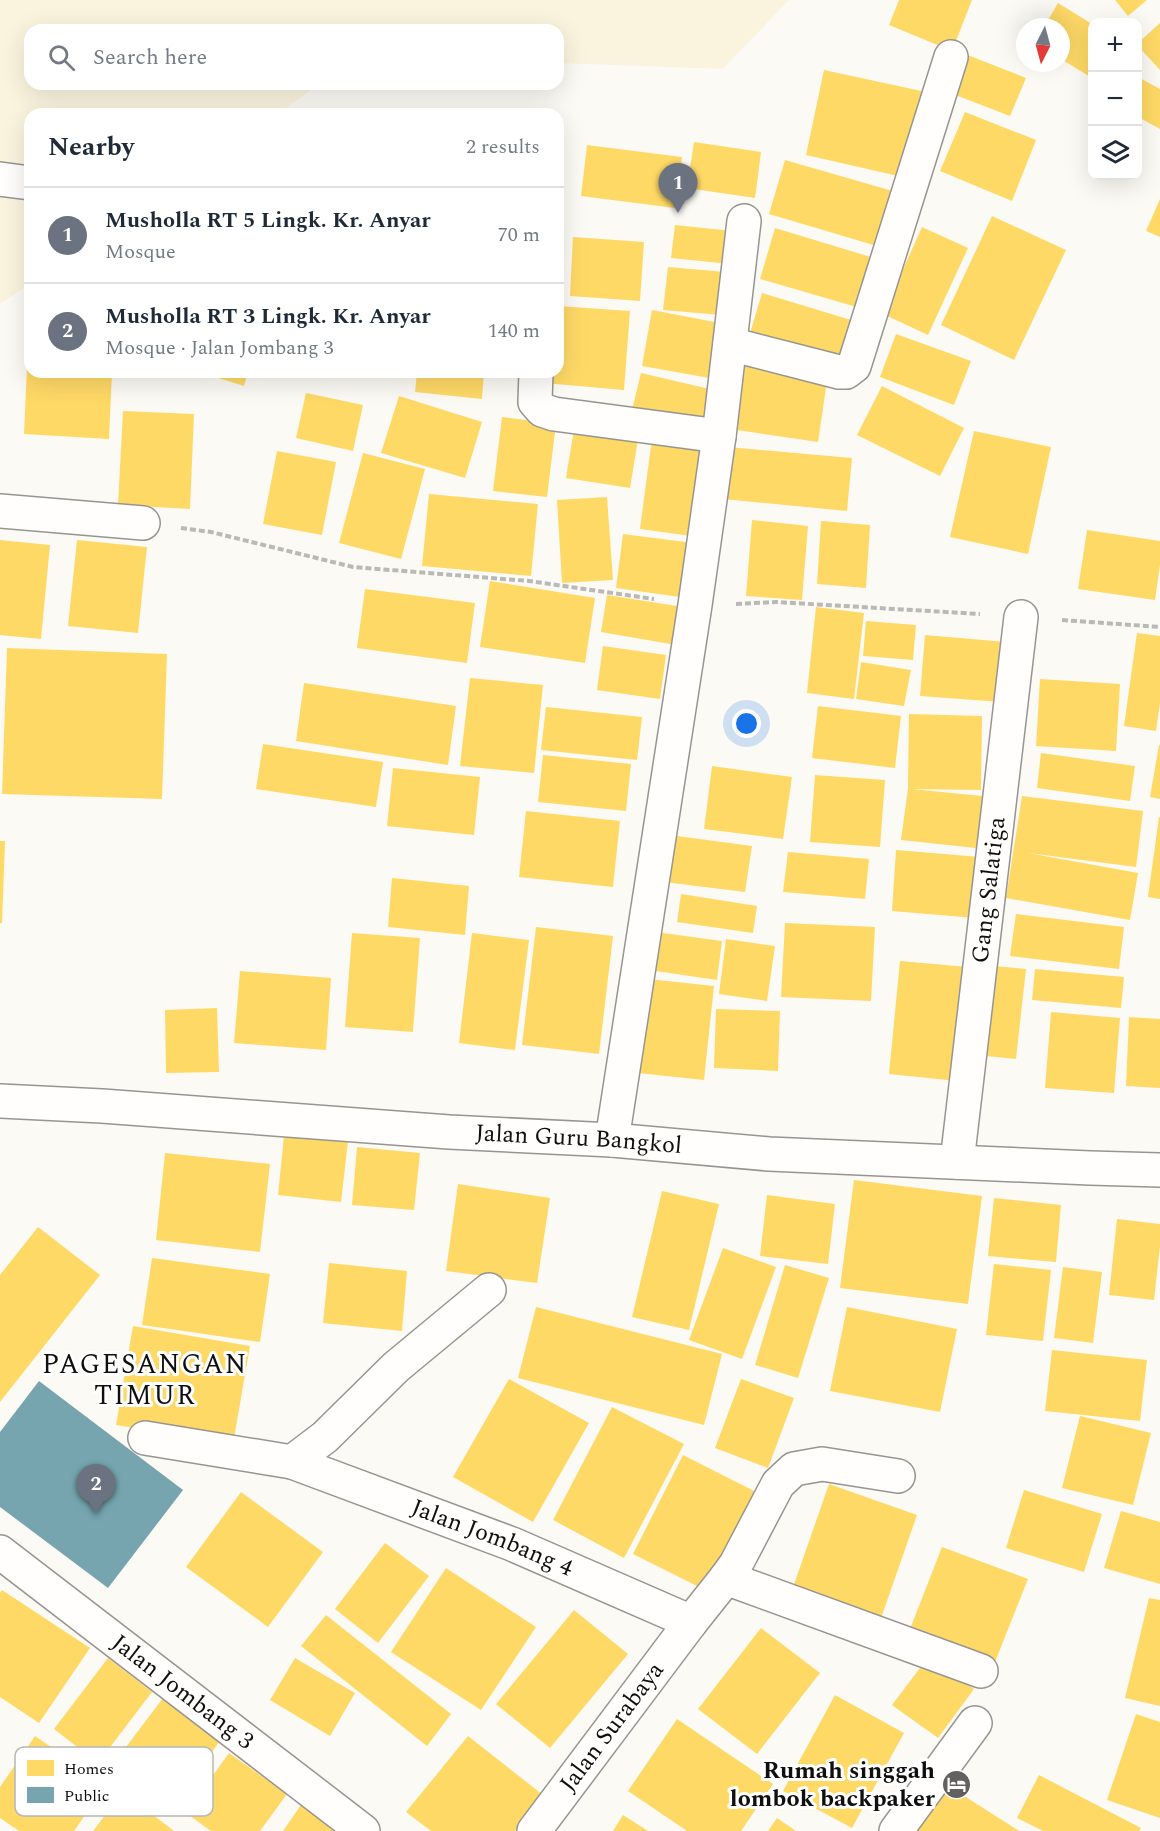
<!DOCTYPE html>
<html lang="en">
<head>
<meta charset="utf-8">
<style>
	:root { --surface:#fff; --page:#f2f2f3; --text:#1f2937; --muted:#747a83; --line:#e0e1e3; --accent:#db2777 }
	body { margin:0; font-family:Spectral,serif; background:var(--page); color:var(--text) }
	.controls { position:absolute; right:18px; top:18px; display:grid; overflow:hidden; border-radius:12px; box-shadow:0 6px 24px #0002 }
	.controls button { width:54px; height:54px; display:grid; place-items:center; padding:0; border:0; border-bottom:2px solid var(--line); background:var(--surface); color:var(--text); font:30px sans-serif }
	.compass { position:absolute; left:1016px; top:18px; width:54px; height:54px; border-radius:50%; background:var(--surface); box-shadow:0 6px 24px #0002; rotate:186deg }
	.you { position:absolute; left:747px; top:724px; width:21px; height:21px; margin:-15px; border:4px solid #fff; border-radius:50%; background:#1a73e8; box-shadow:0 0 0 9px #1a73e833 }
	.badge { display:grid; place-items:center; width:39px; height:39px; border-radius:50%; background:var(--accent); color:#fff; font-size:20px; font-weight:700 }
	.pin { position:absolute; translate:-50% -50px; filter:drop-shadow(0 2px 3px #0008) }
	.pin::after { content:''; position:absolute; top:32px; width:21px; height:18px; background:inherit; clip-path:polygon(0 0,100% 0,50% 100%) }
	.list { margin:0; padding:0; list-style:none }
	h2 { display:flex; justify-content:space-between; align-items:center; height:78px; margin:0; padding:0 24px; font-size:26px }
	h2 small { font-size:20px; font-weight:400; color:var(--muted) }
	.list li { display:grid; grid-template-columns:39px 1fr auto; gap:18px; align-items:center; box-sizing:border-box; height:96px; padding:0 24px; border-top:2px solid var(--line) }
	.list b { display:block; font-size:22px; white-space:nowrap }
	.list p { margin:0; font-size:20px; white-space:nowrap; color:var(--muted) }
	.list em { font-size:20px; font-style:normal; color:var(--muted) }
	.icon { flex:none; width:33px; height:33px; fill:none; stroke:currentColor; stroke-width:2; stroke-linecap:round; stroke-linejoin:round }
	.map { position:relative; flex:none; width:1160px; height:1831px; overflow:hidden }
	.search { position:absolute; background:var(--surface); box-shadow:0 6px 24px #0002; left:24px; top:24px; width:540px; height:66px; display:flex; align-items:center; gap:15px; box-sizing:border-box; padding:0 21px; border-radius:18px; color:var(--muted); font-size:22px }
	.panel { position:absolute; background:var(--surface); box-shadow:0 6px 24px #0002; left:24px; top:108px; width:540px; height:270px; border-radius:18px }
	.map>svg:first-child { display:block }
	.farmland { fill:#faf4df }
	.homes { fill:#ffd966 }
	.public { fill:#76a5af }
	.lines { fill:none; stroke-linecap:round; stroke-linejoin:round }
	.minor-casing { stroke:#969592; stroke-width:36 }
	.tertiary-casing { stroke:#969592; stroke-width:36 }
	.path { stroke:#b9b9b8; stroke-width:4; stroke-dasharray:6 3; stroke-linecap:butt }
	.minor { stroke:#fffefd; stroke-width:33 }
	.tertiary { stroke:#fffefd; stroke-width:33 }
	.labels { text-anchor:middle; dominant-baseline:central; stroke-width:6; stroke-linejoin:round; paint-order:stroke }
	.street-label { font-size:24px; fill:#0f0f0f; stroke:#fff }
	.poi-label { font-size:24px; font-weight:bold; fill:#0f0f0f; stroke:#fff; text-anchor:end }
	.quarter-label { font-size:27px; letter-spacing:1.5px; fill:#0f0f0f; stroke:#fff }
	.key { fill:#fff; stroke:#b7b7b7; stroke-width:1.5 }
	.key-label { font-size:16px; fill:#0f0f0f }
</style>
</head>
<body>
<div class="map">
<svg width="1160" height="1831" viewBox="0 0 1160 1831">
	<rect width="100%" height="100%" fill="#fcfaf4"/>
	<polygon class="farmland" points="0,0 789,0 723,69 558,63 558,30 30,30 30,84 320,84 277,114 30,114 30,284 0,304"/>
	<g class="homes">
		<polygon points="899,0 972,0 952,51 889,25"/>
		<polygon points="1115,0 1147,0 1128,16"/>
		<polygon points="1058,3 1092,24 1092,78 1061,59 1061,27 1044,27"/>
		<polygon points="1160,23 1160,70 1138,46 1138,43"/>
		<polygon points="960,52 1026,78 1010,116 945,91"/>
		<polygon points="824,70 926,92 907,178 806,155"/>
		<polygon points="1138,77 1160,89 1160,129 1138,117"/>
		<polygon points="965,112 1036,140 1012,201 940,171"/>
		<polygon points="694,142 761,152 755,198 687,188"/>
		<polygon points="587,145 682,157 675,208 581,196"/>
		<polygon points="785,160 903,194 887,249 769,214"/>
		<polygon points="1160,199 1160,237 1146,231"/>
		<polygon points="992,216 1066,250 1014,360 941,325"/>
		<polygon points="675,225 733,231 730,264 671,258"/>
		<polygon points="922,227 968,248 928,335 883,314"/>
		<polygon points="775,228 874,258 860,308 760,279"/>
		<polygon points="573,237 644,242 640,301 570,296"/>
		<polygon points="668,267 725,272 721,315 663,310"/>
		<polygon points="762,293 851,320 837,366 748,340"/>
		<polygon points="558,306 630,311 624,390 544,383 545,372 558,372"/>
		<polygon points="652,310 725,324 715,379 642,366"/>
		<polygon points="896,334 971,361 954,405 880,377"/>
		<polygon points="28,344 30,344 30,372 112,372 109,439 24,434"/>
		<polygon points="740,360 828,374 818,442 730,429"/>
		<polygon points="199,372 248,372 244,386"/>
		<polygon points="417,372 484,372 482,399 415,392"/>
		<polygon points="641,373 714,390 704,431 631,414"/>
		<polygon points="882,386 964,428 940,476 857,435"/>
		<polygon points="306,393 363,405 353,451 296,438"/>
		<polygon points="399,396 482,422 465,478 381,453"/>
		<polygon points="123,411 194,414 190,509 118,505"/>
		<polygon points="502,417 556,424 547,497 493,491"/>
		<polygon points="574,429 638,439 630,488 566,478"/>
		<polygon points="974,431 1051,447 1028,554 950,537"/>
		<polygon points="652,438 703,446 691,536 640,529"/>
		<polygon points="728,447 852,458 847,511 723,499"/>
		<polygon points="277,451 336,462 322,535 263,524"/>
		<polygon points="363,453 425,469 401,559 339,543"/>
		<polygon points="429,494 538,504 531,576 422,566"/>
		<polygon points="607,497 613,580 562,583 557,500"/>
		<polygon points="752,520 808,526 802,600 746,596"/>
		<polygon points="821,521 870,525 866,588 817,584"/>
		<polygon points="1087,530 1160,541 1160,565 1155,600 1078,589"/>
		<polygon points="623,534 701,544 694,599 616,588"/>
		<polygon points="0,540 50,545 41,639 0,635"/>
		<polygon points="77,540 147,547 138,633 68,626"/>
		<polygon points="490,581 595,598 585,663 480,647"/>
		<polygon points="365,589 475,603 467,663 357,648"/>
		<polygon points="607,595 683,607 676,645 601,632"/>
		<polygon points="816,607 864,613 854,699 807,693"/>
		<polygon points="866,621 916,625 913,660 863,656"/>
		<polygon points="1137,633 1160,636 1160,703 1156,731 1124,726"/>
		<polygon points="925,635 1006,642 1001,702 920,696"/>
		<polygon points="603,646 666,655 660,699 597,690"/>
		<polygon points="7,648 167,654 162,799 2,794"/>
		<polygon points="861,662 911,670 904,706 856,699"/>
		<polygon points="470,678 543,685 534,773 460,766"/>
		<polygon points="1040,679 1120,684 1116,751 1036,746"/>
		<polygon points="304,683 456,706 448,765 296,741"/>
		<polygon points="818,706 901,716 895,768 812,758"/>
		<polygon points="546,707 642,717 637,760 541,750"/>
		<polygon points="909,714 982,716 981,790 912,789 992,797 985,849 901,840 908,788"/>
		<polygon points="263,744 383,762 376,807 256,789"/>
		<polygon points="1159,745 1160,745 1160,799 1150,797"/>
		<polygon points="1041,753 1135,766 1130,801 1037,788"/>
		<polygon points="543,755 631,764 626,811 538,802"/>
		<polygon points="712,766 792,777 783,839 704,829"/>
		<polygon points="393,768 480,777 474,835 387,826"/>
		<polygon points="815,775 885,780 880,847 810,842"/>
		<polygon points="1022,796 1143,811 1136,867 1028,853 1138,873 1130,920 1006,898"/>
		<polygon points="526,811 620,821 613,887 519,877"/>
		<polygon points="1159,817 1160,817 1160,899 1148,897"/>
		<polygon points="662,834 752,846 745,892 656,881"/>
		<polygon points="0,841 5,841 2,923 0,923"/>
		<polygon points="896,850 980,857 975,918 892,911"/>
		<polygon points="788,852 869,859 865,899 783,892"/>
		<polygon points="392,878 469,886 465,935 388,927"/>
		<polygon points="681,894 757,906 753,933 677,922"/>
		<polygon points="1016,914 1124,927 1119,969 1010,956"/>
		<polygon points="785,923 875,927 871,1001 781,997"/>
		<polygon points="536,927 613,936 599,1054 522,1045"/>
		<polygon points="648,931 722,941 717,980 642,969"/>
		<polygon points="352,933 420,938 413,1032 345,1027"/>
		<polygon points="472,933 529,940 515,1050 459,1043"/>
		<polygon points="726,939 775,946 767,1001 719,994"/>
		<polygon points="900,961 968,967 957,1081 889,1074"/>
		<polygon points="985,965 1026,969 1016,1059 976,1055"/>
		<polygon points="1035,969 1124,977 1121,1008 1032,1000"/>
		<polygon points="240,971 331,978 326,1050 234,1043"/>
		<polygon points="648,979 714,986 704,1080 638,1073"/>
		<polygon points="217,1008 219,1072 166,1073 165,1010"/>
		<polygon points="716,1009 780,1011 778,1071 714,1068"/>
		<polygon points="1051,1012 1120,1018 1114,1093 1045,1088"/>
		<polygon points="1129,1017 1160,1019 1160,1088 1126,1086"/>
		<polygon points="285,1126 349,1133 341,1202 278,1195"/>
		<polygon points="357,1147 420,1153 414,1210 352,1205"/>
		<polygon points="165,1153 270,1164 260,1252 156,1240"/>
		<polygon points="854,1180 982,1196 968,1304 840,1288"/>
		<polygon points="458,1184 550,1198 537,1283 446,1271"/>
		<polygon points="662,1191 719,1204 689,1330 632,1317"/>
		<polygon points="767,1195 835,1204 828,1264 760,1256"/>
		<polygon points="994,1198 1061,1205 1056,1262 988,1256"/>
		<polygon points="1117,1219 1160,1224 1160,1246 1154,1300 1109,1295"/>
		<polygon points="38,1227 100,1275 0,1402 0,1275"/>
		<polygon points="723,1248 776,1267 742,1359 689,1340"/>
		<polygon points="152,1258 270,1274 260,1342 142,1325"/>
		<polygon points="329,1263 407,1271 402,1331 323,1323"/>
		<polygon points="994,1264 1051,1270 1043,1341 986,1335"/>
		<polygon points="785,1265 829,1278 798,1378 755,1365"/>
		<polygon points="1063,1267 1102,1272 1093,1343 1054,1338"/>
		<polygon points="536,1307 722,1354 704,1425 518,1378"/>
		<polygon points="847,1307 957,1329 940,1412 830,1391"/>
		<polygon points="133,1326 250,1346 233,1444 116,1425"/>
		<polygon points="1052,1350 1147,1360 1140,1421 1045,1411"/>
		<polygon points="509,1379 589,1423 533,1522 453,1477"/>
		<polygon points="741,1379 794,1398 768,1468 715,1448"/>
		<polygon points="612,1407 684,1444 624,1558 553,1520"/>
		<polygon points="1080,1416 1151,1433 1133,1505 1062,1488"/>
		<polygon points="683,1455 756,1492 707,1591 633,1554"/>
		<polygon points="829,1484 917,1515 879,1624 791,1593"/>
		<polygon points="1024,1490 1102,1514 1084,1572 1006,1548"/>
		<polygon points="241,1492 323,1552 268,1627 186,1567"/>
		<polygon points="1121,1511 1160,1522 1160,1584 1104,1568"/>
		<polygon points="385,1543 429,1576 378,1643 335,1609"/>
		<polygon points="942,1547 1028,1579 993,1667 908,1634"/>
		<polygon points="446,1568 536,1627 481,1710 391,1652"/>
		<polygon points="2,1590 90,1648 39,1723 0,1697 0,1593"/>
		<polygon points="1149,1598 1160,1600 1160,1706 1125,1698"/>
		<polygon points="574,1610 628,1654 550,1748 496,1704"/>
		<polygon points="326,1615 451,1714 427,1746 301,1646"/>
		<polygon points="761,1628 820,1673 757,1754 698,1709"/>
		<polygon points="929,1656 974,1689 938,1738 892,1705"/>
		<polygon points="108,1658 152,1692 98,1763 54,1729"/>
		<polygon points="295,1658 355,1693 330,1736 270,1700"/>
		<polygon points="835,1695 904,1733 852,1828 783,1791"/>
		<polygon points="163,1698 220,1741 180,1794 123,1751"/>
		<polygon points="1136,1714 1160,1722 1160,1818 1107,1800"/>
		<polygon points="677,1719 773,1784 741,1831 687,1831 628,1791"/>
		<polygon points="35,1736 106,1785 74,1831 19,1831 0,1818 0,1787"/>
		<polygon points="468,1736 543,1795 515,1831 431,1831 406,1812"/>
		<polygon points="229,1753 287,1794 260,1831 211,1831 186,1813"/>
		<polygon points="1039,1775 1141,1828 1139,1831 1043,1831 1017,1818"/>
		<polygon points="947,1785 1019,1831 918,1831"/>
		<polygon points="123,1792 174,1831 93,1831"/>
		<polygon points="303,1802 345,1831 283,1831"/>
		<polygon points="623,1815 648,1831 613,1831"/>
		<polygon points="777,1818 796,1831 768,1831"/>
	</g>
	<polygon class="public" points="39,1381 183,1490 108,1588 0,1507 0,1432"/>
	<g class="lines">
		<defs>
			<g id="minor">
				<polyline points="0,179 30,183"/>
				<polyline points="730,344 839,372 846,372 854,366 951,57"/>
				<polyline points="536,372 535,402 542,410 554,414 719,436"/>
				<polyline points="0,511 143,523"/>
				<polyline points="612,1140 695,605 719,436 744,221"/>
				<path id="s1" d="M957,1162L1021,617"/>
				<path id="s2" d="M145,1438L292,1462L512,1544L691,1622"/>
				<polyline points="292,1462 325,1437 396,1367 489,1290"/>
				<path id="s3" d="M0,1552L363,1831"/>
				<polyline points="726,1578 981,1671"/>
				<path id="s4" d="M534,1831L691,1622L726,1578L736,1564L778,1484L794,1469L822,1464L898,1476"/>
				<polyline points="896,1831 975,1723"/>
			</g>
			<g id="tertiary">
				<path id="s5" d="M0,1101L102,1106L449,1132L612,1140L769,1154L1090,1168L1160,1170"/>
			</g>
		</defs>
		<use href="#minor" class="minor-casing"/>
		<use href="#tertiary" class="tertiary-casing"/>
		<g class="path">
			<polyline points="181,528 211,532 353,567 529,581 654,599"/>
			<polyline points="736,604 776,602 980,614"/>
			<polyline points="1062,620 1160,627"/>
		</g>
		<use href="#minor" class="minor"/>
		<use href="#tertiary" class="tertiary"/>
	</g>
	<defs>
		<symbol id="hotel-disc" viewBox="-11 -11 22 22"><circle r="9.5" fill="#62615f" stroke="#fff"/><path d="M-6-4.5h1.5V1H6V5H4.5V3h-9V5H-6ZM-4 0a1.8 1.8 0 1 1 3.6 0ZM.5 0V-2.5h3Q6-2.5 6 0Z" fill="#fff"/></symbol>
	</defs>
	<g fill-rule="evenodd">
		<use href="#hotel-disc" x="940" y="1768" width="33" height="33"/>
	</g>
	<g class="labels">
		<g class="street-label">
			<text stroke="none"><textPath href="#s1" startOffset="274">Gang Salatiga</textPath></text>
			<text stroke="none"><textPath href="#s5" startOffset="580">Jalan Guru Bangkol</textPath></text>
			<text stroke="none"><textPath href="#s2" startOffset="363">Jalan Jombang 4</textPath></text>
			<text stroke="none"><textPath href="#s3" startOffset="230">Jalan Jombang 3</textPath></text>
			<text stroke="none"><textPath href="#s4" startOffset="130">Jalan Surabaya</textPath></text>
		</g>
		<g class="poi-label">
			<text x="935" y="1771">Rumah singgah<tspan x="935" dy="28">lombok backpaker</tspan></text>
		</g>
		<g class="quarter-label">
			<text x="145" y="1365">PAGESANGAN<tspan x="145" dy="31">TIMUR</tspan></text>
		</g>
	</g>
	<rect x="15" y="1747" width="198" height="69" rx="9" class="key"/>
	<rect x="27" y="1760" width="27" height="16" fill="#ffd966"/>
	<rect x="27" y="1787" width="27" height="16" fill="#76a5af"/>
	<g class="key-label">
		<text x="64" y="1774">Homes</text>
		<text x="64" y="1801">Public</text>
	</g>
</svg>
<div class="controls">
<button>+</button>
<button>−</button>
<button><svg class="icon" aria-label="layers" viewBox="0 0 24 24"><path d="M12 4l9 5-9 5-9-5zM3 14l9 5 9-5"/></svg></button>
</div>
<svg class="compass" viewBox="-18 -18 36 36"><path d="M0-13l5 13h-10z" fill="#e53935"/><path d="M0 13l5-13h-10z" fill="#747a83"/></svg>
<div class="you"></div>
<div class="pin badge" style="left:678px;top:213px;background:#6b7280">1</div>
<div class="pin badge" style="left:96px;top:1514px;background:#6b7280">2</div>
<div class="search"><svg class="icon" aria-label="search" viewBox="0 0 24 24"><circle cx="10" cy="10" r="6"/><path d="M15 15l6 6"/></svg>Search here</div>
<section class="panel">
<h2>Nearby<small>2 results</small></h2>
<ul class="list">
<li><span class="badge" style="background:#6b7280">1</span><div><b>Musholla RT 5 Lingk. Kr. Anyar</b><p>Mosque</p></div><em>70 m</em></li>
<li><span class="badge" style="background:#6b7280">2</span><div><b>Musholla RT 3 Lingk. Kr. Anyar</b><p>Mosque · Jalan Jombang 3</p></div><em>140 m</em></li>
</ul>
</section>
</div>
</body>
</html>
